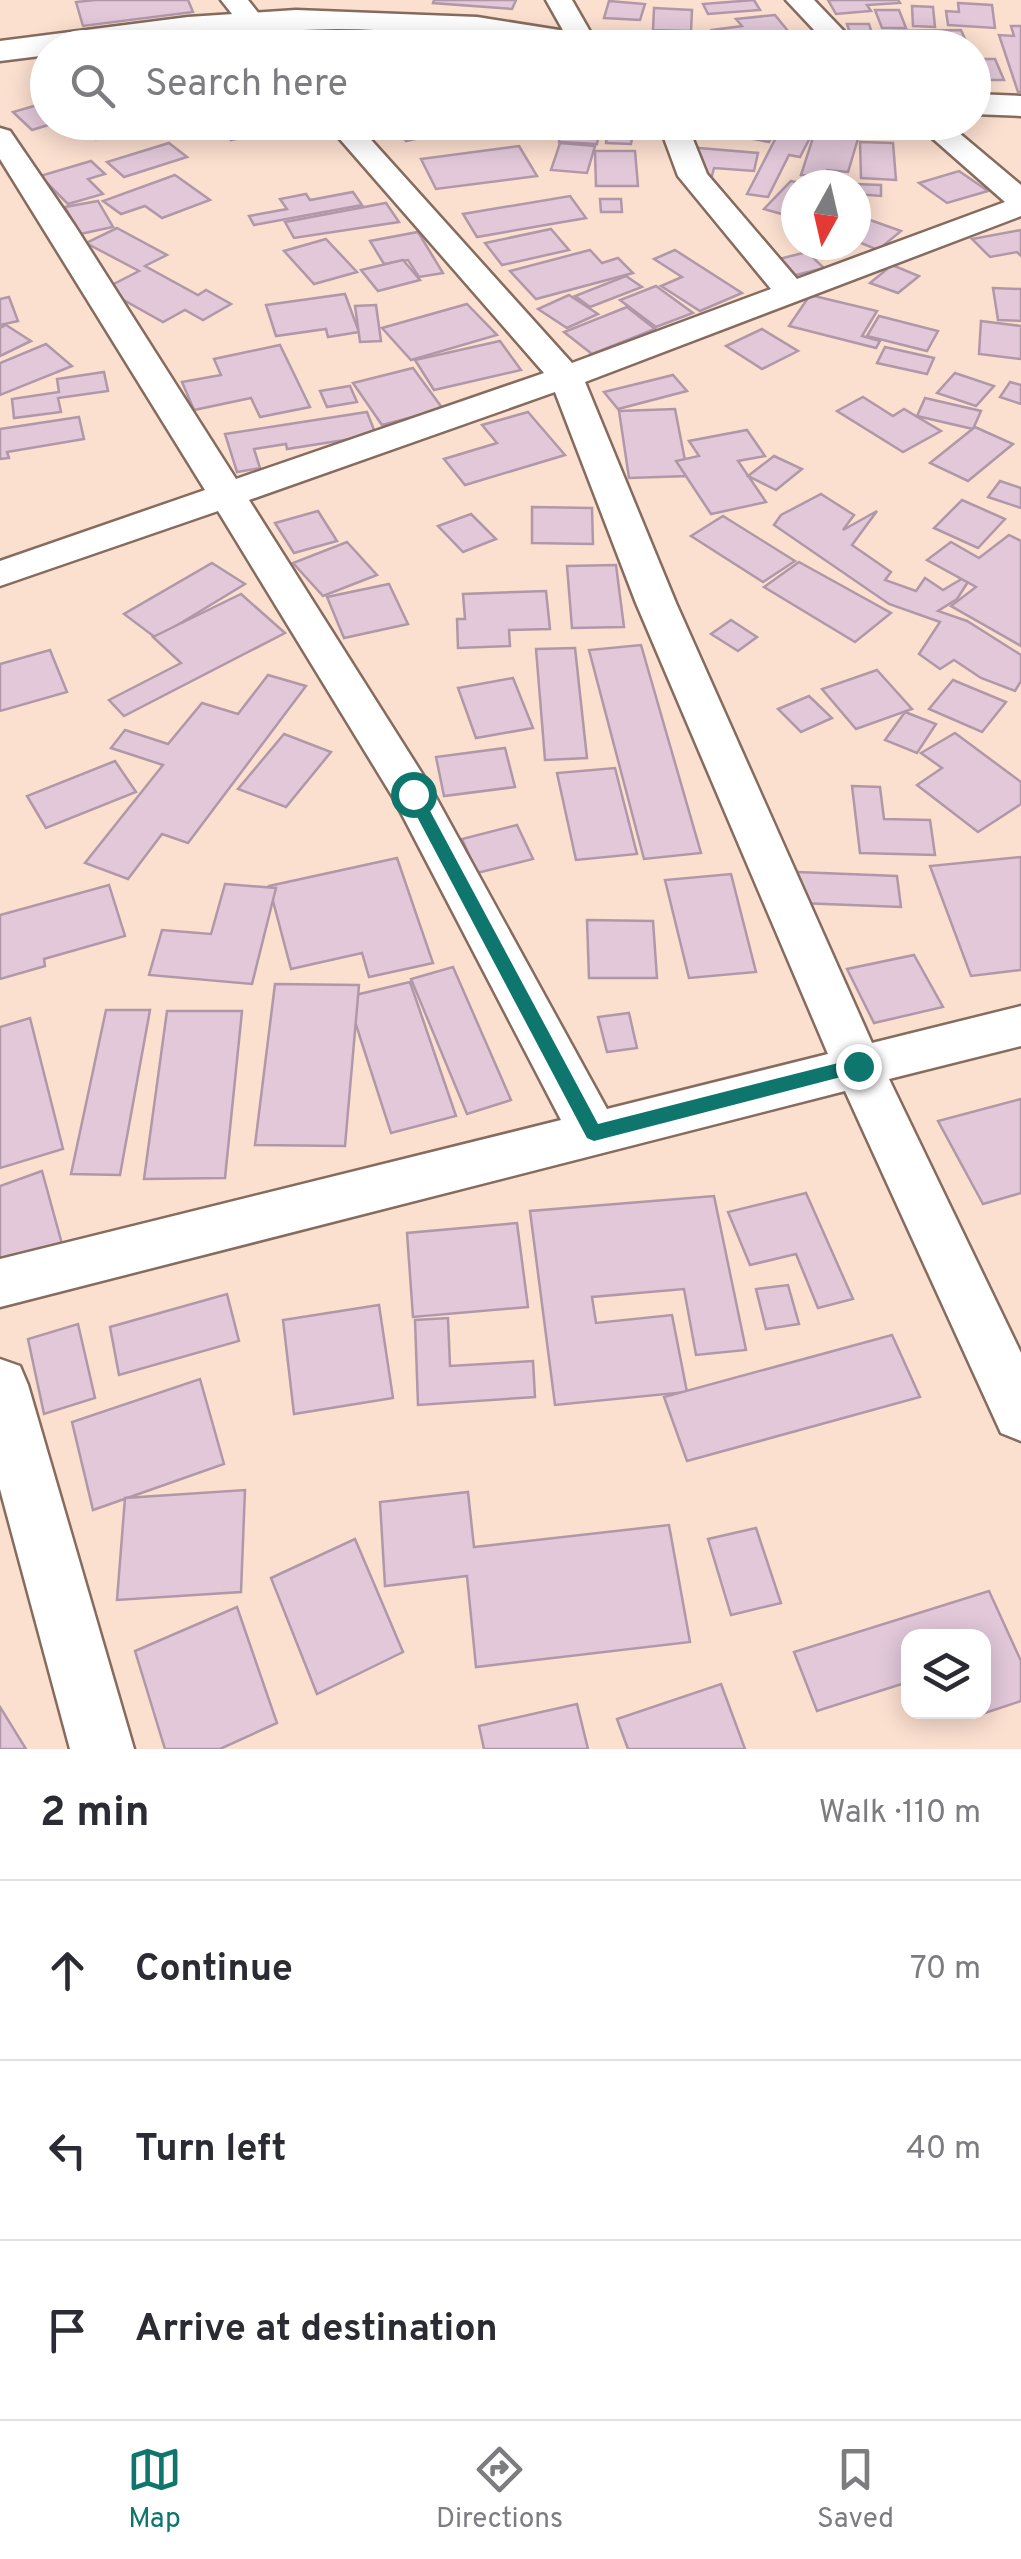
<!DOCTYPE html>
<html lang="en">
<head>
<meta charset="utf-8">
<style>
	:root { --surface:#fff; --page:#f2f2f3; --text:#2b2b33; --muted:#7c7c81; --line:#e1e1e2; --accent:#0f766e }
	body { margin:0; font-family:Overpass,sans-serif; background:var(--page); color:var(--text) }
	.controls { position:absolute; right:30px; bottom:30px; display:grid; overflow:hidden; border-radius:20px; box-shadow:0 5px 25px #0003 }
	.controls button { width:90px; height:90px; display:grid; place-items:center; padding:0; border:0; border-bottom:2px solid var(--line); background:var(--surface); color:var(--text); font:50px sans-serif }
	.compass { position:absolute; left:781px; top:170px; width:90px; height:90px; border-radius:50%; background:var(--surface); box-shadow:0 5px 25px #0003; rotate:188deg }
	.stop { position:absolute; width:30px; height:30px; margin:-22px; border:8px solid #0f766e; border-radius:50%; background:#fff }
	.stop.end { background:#0f766e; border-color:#fff; box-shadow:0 2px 10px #0008 }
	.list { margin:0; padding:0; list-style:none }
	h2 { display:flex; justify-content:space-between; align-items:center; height:130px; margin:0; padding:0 40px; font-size:42px }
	h2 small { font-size:32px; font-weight:400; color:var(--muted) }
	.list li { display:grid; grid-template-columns:65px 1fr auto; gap:30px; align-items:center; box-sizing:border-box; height:180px; padding:0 40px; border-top:2px solid var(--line) }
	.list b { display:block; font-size:38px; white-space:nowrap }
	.list em { font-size:32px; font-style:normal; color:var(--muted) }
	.icon { flex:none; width:55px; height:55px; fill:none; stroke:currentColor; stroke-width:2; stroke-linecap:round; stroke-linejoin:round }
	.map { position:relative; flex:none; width:1021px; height:1749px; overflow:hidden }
	.search { position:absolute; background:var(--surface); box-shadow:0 5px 25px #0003; left:30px; right:30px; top:30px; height:110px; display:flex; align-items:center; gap:25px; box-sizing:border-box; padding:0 35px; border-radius:55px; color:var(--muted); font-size:38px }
	.sheet { height:670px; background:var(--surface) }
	nav { display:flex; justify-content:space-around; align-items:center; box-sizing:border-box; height:140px; border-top:2px solid var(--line); background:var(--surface); font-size:28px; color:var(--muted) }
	nav a { display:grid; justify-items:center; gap:5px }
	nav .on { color:var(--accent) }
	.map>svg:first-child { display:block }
	.building { fill:#e2c8d9; stroke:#b198a8; stroke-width:2.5 }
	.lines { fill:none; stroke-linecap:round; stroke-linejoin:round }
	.minor-casing { stroke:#856c5f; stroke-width:5 }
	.major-casing { stroke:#856c5f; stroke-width:5 }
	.minor { fill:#fff; fill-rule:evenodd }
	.major { fill:#fff; fill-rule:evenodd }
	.route { fill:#0f766e }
</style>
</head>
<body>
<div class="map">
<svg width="1021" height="1749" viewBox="0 0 1021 1749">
	<rect width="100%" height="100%" fill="#fbdfcf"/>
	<g class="building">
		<polygon points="95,0 188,0 193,12 83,26 76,2"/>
		<polygon points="434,0 516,0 512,9 433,3"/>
		<polygon points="754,0 760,10 708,14 703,4"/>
		<polygon points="828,0 898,0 900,3 867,5 871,11 836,14"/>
		<polygon points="609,1 645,4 640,20 604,18"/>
		<polygon points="958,3 992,5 995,28 948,25 946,11 959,12"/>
		<polygon points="912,6 933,7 935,27 913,26"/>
		<polygon points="654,8 692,10 691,31 653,30"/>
		<polygon points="875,10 899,10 906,28 882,28"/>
		<polygon points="775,15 792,36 722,44 712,30 742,26 736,19"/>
		<polygon points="847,24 869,24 873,36 851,36"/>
		<polygon points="1011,26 1021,26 1021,92 1018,92 999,35 1014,36"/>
		<polygon points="961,30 969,48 901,48 894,31"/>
		<polygon points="233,36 246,48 182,48"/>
		<polygon points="430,40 431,45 455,43 456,48 408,48 407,41"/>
		<polygon points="974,59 995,59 1004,80 974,80"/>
		<polygon points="48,102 48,122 58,122 32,130 13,112"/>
		<polygon points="83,122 164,122 96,139"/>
		<polygon points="196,122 198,129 163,134 160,126"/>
		<polygon points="215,122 281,122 285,127 231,140"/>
		<polygon points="391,122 444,122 451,131 406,141"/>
		<polygon points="563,122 601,122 597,144 559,142"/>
		<polygon points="609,122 635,122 631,144 606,143"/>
		<polygon points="671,122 734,122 732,134 699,131 698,137 668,134"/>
		<polygon points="743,122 781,122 769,142 738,136 746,123"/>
		<polygon points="784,122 816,126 800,157 789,155 768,197 747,194"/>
		<polygon points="818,122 863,122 848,172 827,170 824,178 801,175"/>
		<polygon points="860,142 893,143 896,180 861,178"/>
		<polygon points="169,143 187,157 124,177 107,162"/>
		<polygon points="560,143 595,146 587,173 551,170"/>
		<polygon points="519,146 537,176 436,189 421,159"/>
		<polygon points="687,147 758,153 754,171 714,168 712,176 680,174"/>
		<polygon points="595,151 635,151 638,186 596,186"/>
		<polygon points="91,161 105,174 88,179 103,194 68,204 40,176"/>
		<polygon points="959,171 988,191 947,203 919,183"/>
		<polygon points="175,175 210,200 162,218 145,206 121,214 103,201"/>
		<polygon points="791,181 808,185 796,185 796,218 764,209"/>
		<polygon points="854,184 881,185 881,196 856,194"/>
		<polygon points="353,192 362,205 254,225 249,216 287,209 280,199 306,194 310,200"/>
		<polygon points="570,196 586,218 477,237 463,214"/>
		<polygon points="600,199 621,199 622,212 601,212"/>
		<polygon points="98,201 113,227 80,234 65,207"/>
		<polygon points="386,203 399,222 294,238 285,222"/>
		<polygon points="856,215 901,231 878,250 856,241"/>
		<polygon points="117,228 167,255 145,266 198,295 206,290 231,304 203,320 185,310 163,322 104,289 139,271 86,243"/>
		<polygon points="551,229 569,250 502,265 485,243"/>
		<polygon points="1021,230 1021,256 1017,252 990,257 972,239"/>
		<polygon points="418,232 443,273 419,277 408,260 384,264 370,241"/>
		<polygon points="326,239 357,272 314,284 284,251"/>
		<polygon points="590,250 602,263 618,258 633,273 536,299 510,271"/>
		<polygon points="675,250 742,293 700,311 661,286 682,277 654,259"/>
		<polygon points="807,252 824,268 780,279 763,263"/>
		<polygon points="403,260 420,280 378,291 361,270"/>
		<polygon points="892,265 919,276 898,293 870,283"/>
		<polygon points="626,276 642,287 590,307 575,296"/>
		<polygon points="656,286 693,313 656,327 620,300"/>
		<polygon points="993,288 1021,289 1021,321 998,320"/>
		<polygon points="345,294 359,332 328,337 326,329 276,336 266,305"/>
		<polygon points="569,295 598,314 567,328 538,309"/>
		<polygon points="810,295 877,311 862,336 880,341 876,348 789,326"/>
		<polygon points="9,297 18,321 0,325 0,299"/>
		<polygon points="467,304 497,335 411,360 382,328"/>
		<polygon points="376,305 381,341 360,342 355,306"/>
		<polygon points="627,307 655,329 592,354 564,332"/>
		<polygon points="879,316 938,331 927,351 867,336"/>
		<polygon points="981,321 1021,326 1021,359 979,354"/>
		<polygon points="6,325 31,341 0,356 0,328"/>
		<polygon points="762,329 798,351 762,369 726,346"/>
		<polygon points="500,341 521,370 434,390 415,360"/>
		<polygon points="46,344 72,366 0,395 0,363"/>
		<polygon points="280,345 310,407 260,417 251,398 194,410 182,382 221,375 214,359"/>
		<polygon points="885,347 934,358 927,374 877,363"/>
		<polygon points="413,368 443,409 382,425 353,383"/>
		<polygon points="104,372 108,391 58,398 61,412 14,418 12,399 59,392 57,379"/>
		<polygon points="955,373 994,386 976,406 937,393"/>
		<polygon points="673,375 687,391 618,409 604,392"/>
		<polygon points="1010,382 1021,385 1021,404 1000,397"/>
		<polygon points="350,386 357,402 327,407 320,391"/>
		<polygon points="863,397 893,416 904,409 941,431 903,452 837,411"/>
		<polygon points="925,398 981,411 973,429 917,416"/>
		<polygon points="675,409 688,476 629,478 619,411"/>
		<polygon points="367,412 376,435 287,449 286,444 254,449 260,468 237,472 225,434"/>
		<polygon points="528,412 565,455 465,485 444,459 497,443 482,425"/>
		<polygon points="79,417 84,439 7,452 9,458 0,459 0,429"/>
		<polygon points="975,427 1013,444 968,481 930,463"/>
		<polygon points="747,430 765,456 738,461 766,502 711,514 676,461 699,456 689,441"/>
		<polygon points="774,456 802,469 776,490 748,476"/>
		<polygon points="1000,481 1021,488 1021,508 988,497"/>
		<polygon points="821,494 854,515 843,530 877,511 852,545 891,572 885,580 916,591 925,578 943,590 975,571 957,599 938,611 967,621 1021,655 1021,681 1015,691 981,678 954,660 940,669 919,654 940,622 889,604 774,525 781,515"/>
		<polygon points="962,500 1005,519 978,548 934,528"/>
		<polygon points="532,507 592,508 593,544 532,543"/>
		<polygon points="318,511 337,541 294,553 275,523"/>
		<polygon points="471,514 496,539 463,552 438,526"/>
		<polygon points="723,516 795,561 763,582 691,536"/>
		<polygon points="1009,535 1021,541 1021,646 951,606 976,587 927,560 951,542 979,558"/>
		<polygon points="347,542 377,575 323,596 293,563"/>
		<polygon points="799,562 891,613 855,642 764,587"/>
		<polygon points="212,563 245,584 156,638 124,614"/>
		<polygon points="616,565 624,627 572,628 567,566"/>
		<polygon points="389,584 408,624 344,638 327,597"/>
		<polygon points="546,591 550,629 509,630 510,646 458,648 457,619 465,619 463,594"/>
		<polygon points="241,594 285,633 124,716 109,700 181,663 153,637"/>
		<polygon points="731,620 757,637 738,651 711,634"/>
		<polygon points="641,645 701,853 644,859 589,650"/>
		<polygon points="575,648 587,758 545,760 536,649"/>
		<polygon points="50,650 67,692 0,711 0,664"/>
		<polygon points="877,670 912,709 856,729 822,689"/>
		<polygon points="268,675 306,686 188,843 162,834 128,879 85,863 163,765 111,748 125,730 168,744 202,703 238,714"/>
		<polygon points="513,678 533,728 476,738 458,688"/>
		<polygon points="953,680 1006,702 982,732 929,709"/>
		<polygon points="809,696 832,718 801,732 778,709"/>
		<polygon points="905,712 936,724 917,753 885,740"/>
		<polygon points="955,733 1021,782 1021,804 978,832 917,785 942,768 921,753"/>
		<polygon points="284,734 331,752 286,807 238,789"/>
		<polygon points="505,748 515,787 444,796 436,757"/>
		<polygon points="115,761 136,792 46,828 27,796"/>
		<polygon points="615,768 637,854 576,860 557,773"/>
		<polygon points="852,786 880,787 884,819 930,820 935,855 860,853"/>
		<polygon points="517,825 533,859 477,873 462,839"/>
		<polygon points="1021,857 1021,970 971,976 930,866"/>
		<polygon points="397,858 433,963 369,977 362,953 291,969 269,886"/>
		<polygon points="797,872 897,876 901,907 800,903"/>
		<polygon points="731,874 756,972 689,978 665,880"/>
		<polygon points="225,884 276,888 252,984 149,975 162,930 211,934"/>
		<polygon points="109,885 125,936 44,959 45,966 0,979 0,915"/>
		<polygon points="587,920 653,921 657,978 589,978"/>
		<polygon points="914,955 943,1007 874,1023 847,969"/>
		<polygon points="453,967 511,1100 467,1114 411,979"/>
		<polygon points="410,982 456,1116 391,1133 347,997"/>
		<polygon points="275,984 359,985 345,1146 255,1145"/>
		<polygon points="106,1010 150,1010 120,1175 71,1174"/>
		<polygon points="167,1011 242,1011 225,1178 144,1179"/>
		<polygon points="629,1013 637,1048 607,1052 598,1017"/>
		<polygon points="30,1018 63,1149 0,1168 0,1027"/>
		<polygon points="1021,1099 1021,1193 983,1204 938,1121"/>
		<polygon points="42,1171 62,1244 0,1265 0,1186"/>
		<polygon points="806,1193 853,1299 818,1308 796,1254 750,1265 728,1212"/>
		<polygon points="714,1196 746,1350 696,1355 684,1289 592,1297 596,1323 672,1315 687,1392 555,1405 530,1211"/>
		<polygon points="517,1223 528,1307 413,1317 407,1233"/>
		<polygon points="788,1285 799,1324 766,1329 756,1289"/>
		<polygon points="227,1294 239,1341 119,1375 110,1327"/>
		<polygon points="379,1305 393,1398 294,1414 283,1320"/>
		<polygon points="448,1318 450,1366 533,1361 535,1397 418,1405 415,1320"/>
		<polygon points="78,1324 95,1398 44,1414 28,1339"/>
		<polygon points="892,1335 920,1397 687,1461 664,1397"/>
		<polygon points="200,1379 224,1464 93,1510 72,1422"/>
		<polygon points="245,1490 241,1592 117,1600 125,1498"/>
		<polygon points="468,1492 474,1547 669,1525 690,1642 476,1667 467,1576 385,1586 380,1502"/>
		<polygon points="756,1528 781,1603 731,1615 708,1539"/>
		<polygon points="355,1539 403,1652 317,1694 271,1578"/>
		<polygon points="989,1591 1021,1661 1021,1701 982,1714 984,1636 908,1636 908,1682 817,1711 794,1652"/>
		<polygon points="237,1607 277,1723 220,1749 165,1749 135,1651"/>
		<polygon points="721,1684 745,1749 628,1749 617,1719"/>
		<polygon points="577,1704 588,1749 484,1749 479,1726"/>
		<polygon points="0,1707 26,1749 0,1749"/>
	</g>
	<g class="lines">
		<defs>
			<g id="minor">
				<polygon points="221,0 248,0 286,48 259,48"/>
				<polygon points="546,0 572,0 596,42 593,48 573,48"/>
				<polygon points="786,0 814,0 860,48 831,48"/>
				<path d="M325,122H355L572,363L771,289L678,176L658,122H686L707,174L797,279L1005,202L914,122H946L1021,185V216L585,382L676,603L872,1043L1021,1006V1046L889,1079L1021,1353V1441L1001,1433L845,1091L0,1307V1259L561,1120L394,799L218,511L0,586V561L205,490L0,159V128L10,131L75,226L236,479L544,373ZM555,392L636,603L828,1054L607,1109L428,783L249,500Z"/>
				<polygon points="0,1359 20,1366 28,1385 134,1749 70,1749 0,1489"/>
			</g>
			<g id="major">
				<path d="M296,10L477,17L610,38L622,41L626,48C529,48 434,29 337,29C240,30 144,48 48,48V55L0,61V41L188,17Z"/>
				<polygon points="974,94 1021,96 1021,116 974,114"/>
			</g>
		</defs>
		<use href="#minor" class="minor-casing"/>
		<use href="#major" class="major-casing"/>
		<use href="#minor" class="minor"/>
		<use href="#major" class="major"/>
	</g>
	<polygon class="route" points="413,789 421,794 598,1124 858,1058 867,1066 864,1071 594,1141 587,1138 405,794"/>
</svg>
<div class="controls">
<button><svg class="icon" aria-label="layers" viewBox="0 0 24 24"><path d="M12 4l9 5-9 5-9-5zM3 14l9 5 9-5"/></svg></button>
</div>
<svg class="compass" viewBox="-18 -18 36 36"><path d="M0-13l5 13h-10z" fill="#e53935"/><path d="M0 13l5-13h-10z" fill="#7c7c81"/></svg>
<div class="stop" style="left:413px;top:794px"></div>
<div class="stop end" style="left:858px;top:1066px"></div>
<div class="search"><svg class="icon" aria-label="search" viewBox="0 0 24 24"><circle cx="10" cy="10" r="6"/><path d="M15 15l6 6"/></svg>Search here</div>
</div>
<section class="sheet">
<h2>2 min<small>Walk · 110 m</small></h2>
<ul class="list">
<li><svg class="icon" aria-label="ahead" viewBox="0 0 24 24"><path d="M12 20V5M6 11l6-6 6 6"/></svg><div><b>Continue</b></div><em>70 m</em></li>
<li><svg class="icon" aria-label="left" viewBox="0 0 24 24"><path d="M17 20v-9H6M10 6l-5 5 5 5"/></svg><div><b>Turn left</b></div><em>40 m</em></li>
<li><svg class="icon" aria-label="arrive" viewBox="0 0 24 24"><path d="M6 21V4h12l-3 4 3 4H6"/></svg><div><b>Arrive at destination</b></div></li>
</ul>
</section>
<nav>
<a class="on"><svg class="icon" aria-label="map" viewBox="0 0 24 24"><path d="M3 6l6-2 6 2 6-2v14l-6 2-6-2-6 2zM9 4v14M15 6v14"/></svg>Map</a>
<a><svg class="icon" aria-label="directions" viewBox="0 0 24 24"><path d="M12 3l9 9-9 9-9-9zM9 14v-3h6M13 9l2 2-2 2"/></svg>Directions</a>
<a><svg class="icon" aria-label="saved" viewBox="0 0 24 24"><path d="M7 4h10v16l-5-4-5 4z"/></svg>Saved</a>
</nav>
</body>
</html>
